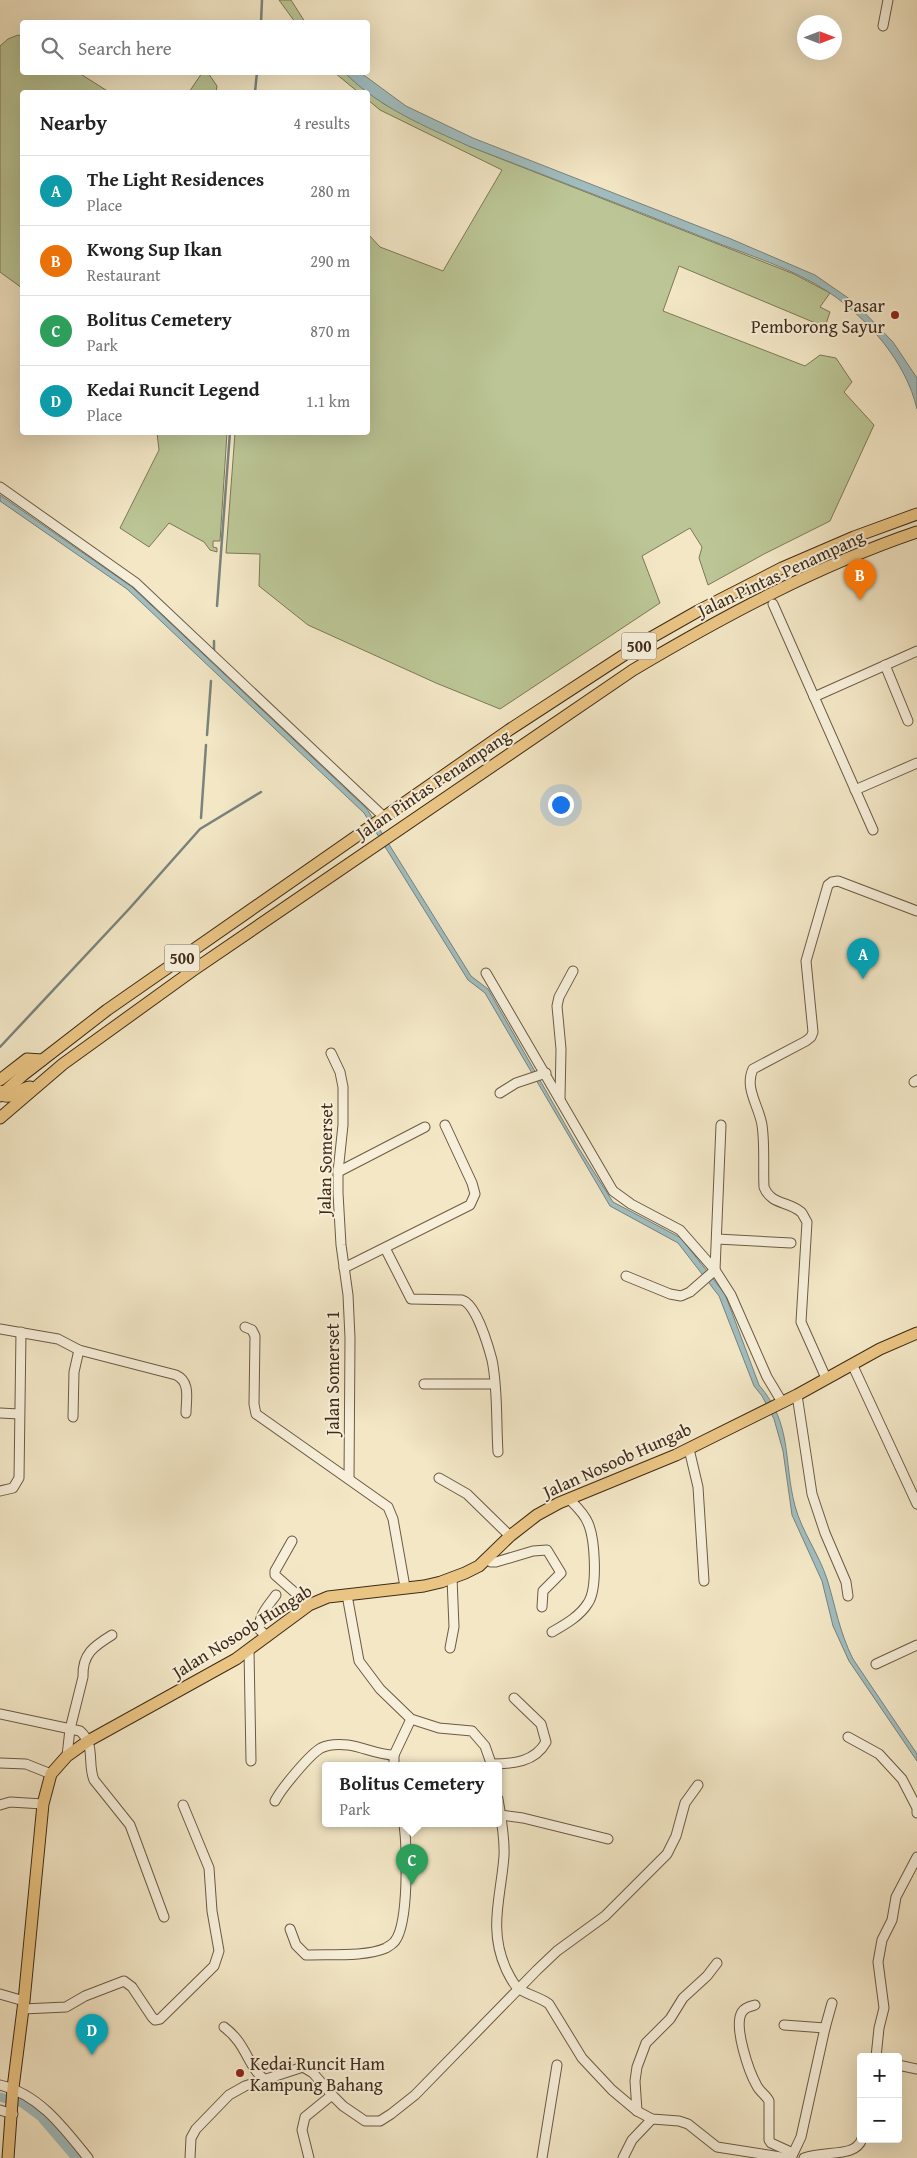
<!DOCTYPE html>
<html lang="en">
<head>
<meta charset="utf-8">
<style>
	:root { --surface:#fff; --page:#f2f2f2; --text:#222; --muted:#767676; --line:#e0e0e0; --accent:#8f2418 }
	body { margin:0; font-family:"Gentium Book Plus",serif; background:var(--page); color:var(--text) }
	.controls { position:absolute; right:15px; bottom:15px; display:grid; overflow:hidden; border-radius:5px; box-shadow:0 5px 20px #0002 }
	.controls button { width:45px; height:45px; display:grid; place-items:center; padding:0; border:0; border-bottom:1px solid var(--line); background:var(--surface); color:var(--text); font:25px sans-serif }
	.compass { position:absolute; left:797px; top:15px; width:45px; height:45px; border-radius:50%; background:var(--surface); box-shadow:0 5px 20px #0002; rotate:90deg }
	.you { position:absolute; left:560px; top:804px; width:18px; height:18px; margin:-12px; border:4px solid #fff; border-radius:50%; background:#1a73e8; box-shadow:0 0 0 8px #1a73e833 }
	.badge { display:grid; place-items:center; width:32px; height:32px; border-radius:50%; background:var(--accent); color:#fff; font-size:16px; font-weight:700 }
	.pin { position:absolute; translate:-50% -41px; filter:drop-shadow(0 1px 2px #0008) }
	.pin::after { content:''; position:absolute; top:26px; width:18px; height:15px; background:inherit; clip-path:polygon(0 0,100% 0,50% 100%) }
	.popup { position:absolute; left:322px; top:1762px; width:180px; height:65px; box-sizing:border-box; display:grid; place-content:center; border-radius:5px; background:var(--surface); filter:drop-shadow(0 1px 4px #0005); font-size:16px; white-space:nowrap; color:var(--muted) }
	.popup b { font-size:19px; color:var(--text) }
	.popup::after { content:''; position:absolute; left:50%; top:100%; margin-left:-10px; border:10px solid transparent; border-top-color:var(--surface) }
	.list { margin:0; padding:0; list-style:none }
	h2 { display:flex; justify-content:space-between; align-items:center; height:65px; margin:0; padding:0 20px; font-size:21px }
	h2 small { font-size:16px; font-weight:400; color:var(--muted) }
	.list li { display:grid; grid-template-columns:32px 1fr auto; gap:15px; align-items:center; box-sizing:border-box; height:70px; padding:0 20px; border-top:1px solid var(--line) }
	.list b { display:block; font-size:19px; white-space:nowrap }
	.list p { margin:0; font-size:16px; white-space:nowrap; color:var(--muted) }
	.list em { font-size:16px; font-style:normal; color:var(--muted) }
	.icon { flex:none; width:28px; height:28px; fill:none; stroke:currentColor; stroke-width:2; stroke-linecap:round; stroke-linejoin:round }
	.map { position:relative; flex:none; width:917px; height:2158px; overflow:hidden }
	.search { position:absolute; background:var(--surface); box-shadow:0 5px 20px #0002; left:20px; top:20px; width:350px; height:55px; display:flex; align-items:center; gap:12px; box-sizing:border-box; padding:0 18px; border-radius:5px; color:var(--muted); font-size:19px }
	.panel { position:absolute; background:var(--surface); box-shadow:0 5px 20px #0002; left:20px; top:90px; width:350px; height:345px; border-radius:5px }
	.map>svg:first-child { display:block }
	.green { fill:#bbc595; stroke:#7d7856 }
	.water { fill:#a0bdbf; stroke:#79837c }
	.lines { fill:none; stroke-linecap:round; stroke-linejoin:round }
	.stream { stroke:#79837c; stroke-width:2.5 }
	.canal { stroke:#a0bdbf; stroke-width:9 }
	.minor-casing { stroke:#6c5a44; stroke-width:11 }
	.major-casing { stroke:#3f2b18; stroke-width:13 }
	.minor { stroke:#f7efda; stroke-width:9 }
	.major { stroke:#eac483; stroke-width:11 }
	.poi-dot { fill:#8f2418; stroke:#f7efda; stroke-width:2 }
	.labels { text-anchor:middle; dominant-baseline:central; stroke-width:4; stroke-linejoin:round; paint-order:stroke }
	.shield { fill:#f7efda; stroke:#766652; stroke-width:1 }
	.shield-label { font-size:16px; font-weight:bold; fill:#3f2b18 }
	.poi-label { font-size:18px; fill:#3f2b18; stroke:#f7efda; text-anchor:end }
	.street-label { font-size:18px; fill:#3f2b18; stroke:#f7efda }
</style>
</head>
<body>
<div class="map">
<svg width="917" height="2158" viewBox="0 0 917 2158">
	<rect width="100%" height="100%" fill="#f3e7c6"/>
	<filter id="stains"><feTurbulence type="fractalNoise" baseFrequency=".004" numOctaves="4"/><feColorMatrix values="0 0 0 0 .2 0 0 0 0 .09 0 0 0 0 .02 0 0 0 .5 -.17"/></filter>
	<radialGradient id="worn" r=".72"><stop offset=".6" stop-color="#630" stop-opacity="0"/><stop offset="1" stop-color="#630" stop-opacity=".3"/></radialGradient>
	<g class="green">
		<polygon points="279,0 291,0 305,22 295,22"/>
		<polygon points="18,35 22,37 22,72 79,73 109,92 22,92 22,288 0,272 0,46 8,39"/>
		<polygon points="202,73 208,73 217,86 216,92 189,92"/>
		<polygon points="335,73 345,73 384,104 471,147 794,274 830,293 820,307 830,312 825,327 679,266 663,311 805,366 820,355 836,358 852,382 844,392 874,425 830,521 764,554 708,585 699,558 702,547 690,528 642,556 660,603 500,709 436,683 308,625 259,586 260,554 226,553 235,433 368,432 368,234 380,247 443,271 502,170 380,110 368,100 368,92 358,92"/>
		<polygon points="157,433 227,433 220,541 213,541 213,547 217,548 217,552 210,550 204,542 169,523 149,547 120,528 159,450"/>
	</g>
	<g class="water">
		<path d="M345,73H361L406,106L473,138L731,239L815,275L854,302L893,342L917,378V409C906,362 869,320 830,293C793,268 747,255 705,238C627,207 549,177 471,147C426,127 380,108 345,73Z"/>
		<path d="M0,495L132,587L367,809L471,976L488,989L578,1147L613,1202L681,1238L725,1294L759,1385C793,1425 783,1460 795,1506C802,1532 819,1554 827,1579C836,1608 839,1631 853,1659L917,1754V1761L849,1661L833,1626L822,1581L792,1515L783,1451L774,1419L762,1396L754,1386L719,1296L678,1243L610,1206L485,993L468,980L364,813L127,589L0,501Z"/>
	</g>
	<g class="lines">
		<g class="stream">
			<polyline points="261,22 262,0"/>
			<polyline points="255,92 257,72"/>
			<polyline points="217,606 230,432"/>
			<polyline points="214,652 214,641"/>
			<polyline points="207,735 211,681"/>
			<polyline points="201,818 206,745"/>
			<polyline points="0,1047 129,909 200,829 261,792"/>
		</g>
		<polyline class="canal" points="0,2097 22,2103 41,2117 76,2158"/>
		<defs>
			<g id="minor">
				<polyline points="883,26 888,0"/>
				<polyline points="0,487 136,583 384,817"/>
				<polyline points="773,604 873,830"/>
				<polyline points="885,665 908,721"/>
				<polyline points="814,697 917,651"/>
				<polyline points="855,790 917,763"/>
				<polyline points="486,973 613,1191 631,1204 680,1230 715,1270 731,1295 767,1377 782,1402"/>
				<polyline points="331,1053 340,1072 343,1087 343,1125 338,1172 338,1193 341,1245 348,1295 350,1338 349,1479"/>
				<polyline points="914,1082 917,1080"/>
				<polyline points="500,1093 516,1083 546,1073"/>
				<polyline points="560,1098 561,1049 557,1006 559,997 573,971"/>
				<polyline points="338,1172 425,1127"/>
				<polyline points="717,1239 791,1243"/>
				<path d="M385,1248L411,1299L462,1300C476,1304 488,1345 492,1360C498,1389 496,1422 498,1452"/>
				<polyline points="344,1268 470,1205 475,1194 472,1183 445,1125"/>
				<polyline points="626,1276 670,1294 681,1296 690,1292 715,1270 721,1125"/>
				<polyline points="245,1327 252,1330 255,1336 254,1404 256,1414 388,1507 393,1519 405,1587"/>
				<path d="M0,1329L58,1339L79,1350L176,1375C191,1382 186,1399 186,1413"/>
				<polyline points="852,1364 917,1504"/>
				<path d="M826,1378L801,1322L807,1222C805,1219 803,1214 801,1212C788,1201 771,1205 764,1187C763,1167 765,1145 762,1125C759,1106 744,1088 753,1069L806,1041L811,1037L813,1032L806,961L828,885L832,882L838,881L917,911"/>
				<polyline points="424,1384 494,1384"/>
				<polyline points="797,1395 812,1494 825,1533 846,1582 848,1596"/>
				<polyline points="0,1413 19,1414"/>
				<polyline points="73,1417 74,1372 79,1350"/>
				<polyline points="689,1449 698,1487 704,1581"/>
				<polyline points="439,1478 467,1494 510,1536"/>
				<polyline points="0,1491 13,1488 19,1478 21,1332"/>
				<polyline points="292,1541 275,1571 275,1575 309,1605"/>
				<polyline points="487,1558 491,1562 496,1562 533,1551 547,1550 561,1573 543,1591 542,1607"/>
				<polyline points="347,1595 359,1661 380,1689 411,1719 439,1728 472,1731 485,1746 492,1766"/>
				<path d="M552,1632C566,1624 580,1616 588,1603C598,1588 595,1539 588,1523C584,1513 576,1506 569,1499"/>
				<path d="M267,1637L259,1629C259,1615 268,1606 276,1595"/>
				<polyline points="450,1648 454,1627 452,1578"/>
				<polyline points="249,1650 251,1761"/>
				<polyline points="876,1664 917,1645"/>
				<path d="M0,1714L80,1731C96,1745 87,1763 94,1780L130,1825L164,1917"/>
				<polyline points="848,1737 879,1754 902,1779 917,1808 917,1813"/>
				<path d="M67,1756L70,1729L83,1677C82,1654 94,1646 112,1635"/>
				<polyline points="0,1763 26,1764 51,1774"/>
				<path d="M492,1764C513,1764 535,1762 546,1742L541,1724L514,1698"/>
				<polyline points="394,1766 394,1755 411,1719"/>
				<path d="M498,1799C501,1818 505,1837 504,1856C501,1897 488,1929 506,1969C509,1975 513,1984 518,1988C527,1995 540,1997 549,2004L582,2058L612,2090L637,2111L652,2119L679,2121L688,2124L717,2147L787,2158"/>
				<path d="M275,1801C281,1789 310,1754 321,1748C329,1744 339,1744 348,1745C364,1747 377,1755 394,1755"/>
				<polyline points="0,1805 10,1802 43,1804"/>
				<polyline points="501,1815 523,1818 608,1839"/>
				<path d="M290,1929L296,1945L306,1955C329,1954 366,1957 386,1948C389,1946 393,1944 395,1941C409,1923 407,1847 404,1824"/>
				<polyline points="0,1994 24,2001"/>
				<path d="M755,2005C751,2006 745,2007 742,2012C733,2026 749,2072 757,2086C760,2092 766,2095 769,2101V2140L771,2143L793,2153"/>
				<polyline points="23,2009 66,2007 85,1996 124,1981 132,1987 152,2017 155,2020 160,2019 214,1966 219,1951 212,1911 209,1868 183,1805"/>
				<polyline points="784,2025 825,2028"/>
				<path d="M224,2027C247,2044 247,2066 265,2080"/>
				<polyline points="876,2057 879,2028 884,2008 878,1962 882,1940 892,1920 896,1897 917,1857"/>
				<polyline points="898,2065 917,2069"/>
				<path d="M0,2085C39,2094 64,2128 88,2158"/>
				<polyline points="0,2110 13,2114"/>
				<polyline points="637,2111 635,2081 637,2067 646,2043 670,2019 683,1998 707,1976 717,1963"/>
				<polyline points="190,2158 191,2138 196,2129 229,2095 245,2086 303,2067 313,2073 332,2095"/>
				<polyline points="309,2158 302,2130 305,2117 332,2095 343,2106 365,2121 380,2121 391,2114 415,2095 537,1970 557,1951 605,1916 667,1854 676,1836 685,1803 698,1785"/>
				<polyline points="542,2158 557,2065"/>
				<polyline points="623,2158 632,2140 652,2119"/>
				<polyline points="791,2158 801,2137 825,2028 832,2003"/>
				<path d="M804,2158C827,2150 855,2158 862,2139"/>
			</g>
			<g id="major">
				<polyline points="0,1080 27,1059 42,1060"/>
				<path d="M0,1091L5,1096C15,1098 20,1088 30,1087"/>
				<polyline points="0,1096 23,1075 107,1010 509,730 647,640 698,611 782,568 854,537 917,514"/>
				<path d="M0,1118L63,1064L192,971L633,670C724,616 817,566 917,532"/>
				<polyline points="8,2158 13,2088 24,2001 43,1804 51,1774 67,1756 88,1741 236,1659 309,1605 328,1597 424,1586 441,1582 465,1573 479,1566 510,1536 537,1515 559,1503 676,1455 797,1395 880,1349 917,1333"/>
			</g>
		</defs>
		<use href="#minor" class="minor-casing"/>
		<use href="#major" class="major-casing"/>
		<use href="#minor" class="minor"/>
		<use href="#major" class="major"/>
	</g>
	<g class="poi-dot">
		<circle cx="895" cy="315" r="5"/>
		<circle cx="240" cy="2073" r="5"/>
	</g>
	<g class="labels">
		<g class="shield">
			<rect x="621.5" y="632.5" width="35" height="27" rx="4"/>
			<rect x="164.5" y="944.5" width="35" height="27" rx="4"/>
		</g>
		<g class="shield-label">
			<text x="639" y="646">500</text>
			<text x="182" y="958">500</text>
		</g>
		<g class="poi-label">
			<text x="885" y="305">Pasar<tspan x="885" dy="21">Pemborong Sayur</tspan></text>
			<text x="250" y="2063" text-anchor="start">Kedai Runcit Ham<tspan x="250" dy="21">Kampung Bahang</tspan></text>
		</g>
		<g class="street-label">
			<text transform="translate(781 573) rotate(-25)">Jalan Pintas Penampang</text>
			<text transform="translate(433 784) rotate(-34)">Jalan Pintas Penampang</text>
			<text transform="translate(325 1159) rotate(-89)">Jalan Somerset</text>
			<text transform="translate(332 1373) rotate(-90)">Jalan Somerset 1</text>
			<text transform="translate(617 1460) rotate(-24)">Jalan Nosoob Hungab</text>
			<text transform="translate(242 1631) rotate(-32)">Jalan Nosoob Hungab</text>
		</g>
	</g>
	<rect width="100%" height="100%" filter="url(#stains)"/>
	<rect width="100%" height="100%" fill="url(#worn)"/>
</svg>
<div class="controls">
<button>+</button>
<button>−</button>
</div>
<svg class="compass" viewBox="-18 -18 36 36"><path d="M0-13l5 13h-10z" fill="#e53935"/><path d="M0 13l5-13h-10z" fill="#767676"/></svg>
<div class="you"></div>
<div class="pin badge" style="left:863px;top:979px;background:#0f9aa8">A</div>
<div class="pin badge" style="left:860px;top:600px;background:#e8710a">B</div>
<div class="pin badge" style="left:412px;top:1885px;background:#2e9e5b">C</div>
<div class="popup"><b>Bolitus Cemetery</b>Park</div>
<div class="pin badge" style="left:92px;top:2055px;background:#0f9aa8">D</div>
<div class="search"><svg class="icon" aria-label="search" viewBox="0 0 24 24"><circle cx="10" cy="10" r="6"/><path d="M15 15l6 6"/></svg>Search here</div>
<section class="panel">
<h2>Nearby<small>4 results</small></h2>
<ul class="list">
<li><span class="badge" style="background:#0f9aa8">A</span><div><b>The Light Residences</b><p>Place</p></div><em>280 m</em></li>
<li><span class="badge" style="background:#e8710a">B</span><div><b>Kwong Sup Ikan</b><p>Restaurant</p></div><em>290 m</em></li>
<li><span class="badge" style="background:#2e9e5b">C</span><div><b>Bolitus Cemetery</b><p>Park</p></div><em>870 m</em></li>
<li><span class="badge" style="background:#0f9aa8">D</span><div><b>Kedai Runcit Legend</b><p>Place</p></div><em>1.1 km</em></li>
</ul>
</section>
</div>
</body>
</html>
